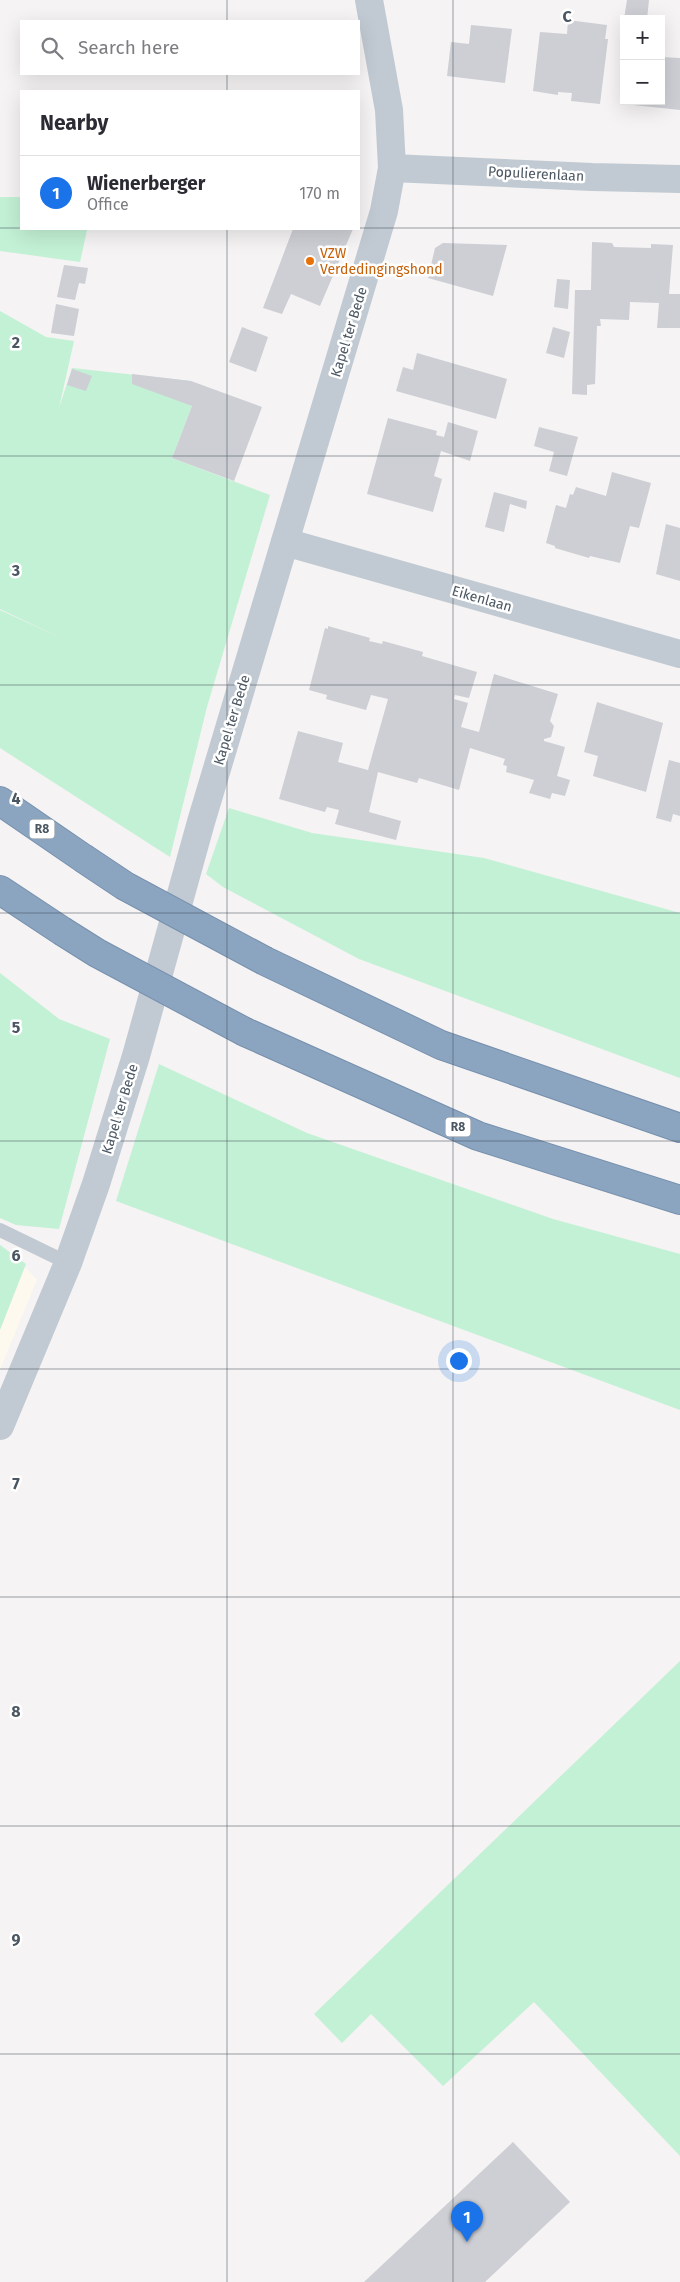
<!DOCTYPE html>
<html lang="en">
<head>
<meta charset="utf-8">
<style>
	:root { --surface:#fff; --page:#f2f2f3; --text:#2b2b33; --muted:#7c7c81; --line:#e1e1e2; --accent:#1a73e8 }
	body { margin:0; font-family:"Fira Sans",sans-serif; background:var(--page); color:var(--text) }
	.controls { position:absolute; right:15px; top:15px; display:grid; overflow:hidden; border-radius:0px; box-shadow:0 5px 20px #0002 }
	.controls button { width:45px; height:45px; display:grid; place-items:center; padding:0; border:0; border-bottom:1px solid var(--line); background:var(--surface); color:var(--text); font:25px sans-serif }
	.you { position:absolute; left:458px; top:1360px; width:18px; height:18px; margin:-12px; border:4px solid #fff; border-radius:50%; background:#1a73e8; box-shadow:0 0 0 8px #1a73e833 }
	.badge { display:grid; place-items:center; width:32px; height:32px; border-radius:50%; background:var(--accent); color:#fff; font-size:16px; font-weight:700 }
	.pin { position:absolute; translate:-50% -41px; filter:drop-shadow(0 1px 2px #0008) }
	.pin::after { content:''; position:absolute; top:26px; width:18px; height:15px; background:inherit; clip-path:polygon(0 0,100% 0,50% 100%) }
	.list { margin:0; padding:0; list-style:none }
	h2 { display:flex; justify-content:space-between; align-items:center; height:65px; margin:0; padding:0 20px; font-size:21px }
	h2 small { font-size:16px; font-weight:400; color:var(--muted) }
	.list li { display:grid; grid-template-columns:32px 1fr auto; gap:15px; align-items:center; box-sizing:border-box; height:75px; padding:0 20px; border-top:1px solid var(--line) }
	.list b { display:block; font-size:19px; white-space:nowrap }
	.list p { margin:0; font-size:16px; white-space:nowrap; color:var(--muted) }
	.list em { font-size:16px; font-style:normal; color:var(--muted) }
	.icon { flex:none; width:28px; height:28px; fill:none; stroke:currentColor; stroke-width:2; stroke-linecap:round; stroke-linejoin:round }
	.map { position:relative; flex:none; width:680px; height:2282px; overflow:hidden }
	.search { position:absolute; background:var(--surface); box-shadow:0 5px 20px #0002; left:20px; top:20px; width:340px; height:55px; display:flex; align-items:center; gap:12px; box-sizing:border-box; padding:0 18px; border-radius:0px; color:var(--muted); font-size:19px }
	.panel { position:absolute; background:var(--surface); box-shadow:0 5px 20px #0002; left:20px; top:90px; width:340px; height:140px; border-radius:0px }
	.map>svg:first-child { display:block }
	.commercial { fill:#fdf9ef }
	.green { fill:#c3f1d5 }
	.building { fill:#cdcfd5 }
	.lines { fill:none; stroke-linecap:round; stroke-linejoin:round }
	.motorway-casing { stroke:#7690ad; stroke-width:30 }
	.service { stroke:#c1cad2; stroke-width:14 }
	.minor { stroke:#c1cad2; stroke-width:28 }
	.motorway { stroke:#8ba5c1; stroke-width:28 }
	.motorway-bridge-casing { stroke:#7690ad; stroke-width:30; stroke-linecap:butt }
	.motorway-bridge { stroke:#8ba5c1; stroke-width:28 }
	.grid { fill:none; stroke:#4a5661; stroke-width:1; stroke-opacity:0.55 }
	.food-dot { fill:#e8710a; stroke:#fff; stroke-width:2 }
	.labels { text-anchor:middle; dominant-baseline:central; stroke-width:5; stroke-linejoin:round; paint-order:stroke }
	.shield { fill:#fff; stroke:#808990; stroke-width:1 }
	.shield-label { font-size:12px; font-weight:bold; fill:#4a5661 }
	.street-label { font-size:14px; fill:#4a5661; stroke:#fff }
	.food-label { font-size:14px; fill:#c56008; stroke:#fff; text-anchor:start }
	.grid-label { font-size:16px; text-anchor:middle; font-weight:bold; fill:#4a5661; stroke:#fff; stroke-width:5; stroke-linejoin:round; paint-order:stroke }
</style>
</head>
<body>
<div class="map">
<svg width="680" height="2282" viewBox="0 0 680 2282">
	<rect width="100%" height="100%" fill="#f5f3f3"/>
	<polygon class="commercial" points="0,1247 14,1255 37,1280 0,1370"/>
	<g class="green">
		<polygon points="0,197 21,197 21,229 227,229 87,230 80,262 0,251"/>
		<polygon points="0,311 46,337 74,341 59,408 72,368 191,381 183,402 192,406 172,458 270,495 207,707 170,857 0,748 0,610 61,638 0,609"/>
		<polygon points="229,808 312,833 484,858 680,913 680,1078 359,959 223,887 206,874"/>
		<polygon points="0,973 59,1019 110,1039 59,1229 16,1225 0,1218"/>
		<polygon points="159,1064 307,1133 553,1219 680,1254 680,1410 116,1201"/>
		<polygon points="0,1245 26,1264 0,1330"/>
		<polygon points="680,1661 680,2156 534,2002 443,2086 371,2014 342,2043 314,2014"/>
	</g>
	<g class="building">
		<polygon points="627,0 649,0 647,19 624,19"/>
		<polygon points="568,20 607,25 605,39 608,39 600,104 571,101 572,93 558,92 558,95 533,91 540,32 567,34"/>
		<polygon points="471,25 512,29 505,83 447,76 451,42 469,44"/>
		<polygon points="661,57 680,58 680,110 633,105 634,101 661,101"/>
		<polygon points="293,229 353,229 320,306 291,294 282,314 263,308"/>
		<polygon points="592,242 612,243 614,247 651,248 651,244 673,245 669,294 680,294 680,328 657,328 659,303 630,302 629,320 600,319 601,326 597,326 595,384 587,385 587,395 572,394 575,290 591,290"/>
		<polygon points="443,243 507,245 493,296 428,278 435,248"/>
		<polygon points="64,265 88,268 85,284 79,283 75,300 57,297"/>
		<polygon points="557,279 570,280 568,309 554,307"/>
		<polygon points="56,304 79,309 74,336 51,333"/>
		<polygon points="242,327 268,337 256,372 229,362"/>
		<polygon points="553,327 570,332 564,358 546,353"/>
		<polygon points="417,353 507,379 496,419 396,391 403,367 413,370"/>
		<polygon points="72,369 92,376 86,391 67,385"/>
		<polygon points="132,374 191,381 262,407 234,481 172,458 192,406 132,384"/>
		<polygon points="388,418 437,431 436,435 444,437 448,422 478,431 470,461 441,451 434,476 442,479 433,512 367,494"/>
		<polygon points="539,427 578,437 567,476 549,471 554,452 534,446"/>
		<polygon points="612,472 651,483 639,528 630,526 620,563 590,556 589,558 555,548 555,546 546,543 556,505 566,508 570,494 573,495 576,487 606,496"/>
		<polygon points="494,492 527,501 526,509 510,504 504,532 485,527"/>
		<polygon points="666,524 680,528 680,581 656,574"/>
		<polygon points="328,626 370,638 369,641 382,644 383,641 423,652 422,656 477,672 469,698 455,695 454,699 468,703 461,727 479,732 494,674 558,694 550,721 554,726 551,737 544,739 544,741 565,747 557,776 570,780 565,796 552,793 550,799 529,793 534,780 506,772 507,766 503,765 505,759 470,748 459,790 419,778 417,783 378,772 369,812 401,821 396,840 335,824 339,810 327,807 325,812 279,799 298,731 343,743 338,762 368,770 388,699 371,695 366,710 326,699 327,695 309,690 325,628 328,629"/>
		<polygon points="597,702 663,723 646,792 593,776 598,756 584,752"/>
		<polygon points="669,760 680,763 680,816 673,814 671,822 656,818"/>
		<polygon points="513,2142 570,2202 485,2282 364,2282"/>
	</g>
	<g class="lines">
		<defs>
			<g id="motorway">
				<polyline points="0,801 83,858"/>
				<polyline points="0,890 62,931"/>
				<polyline points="265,961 441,1045 680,1128"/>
				<polyline points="245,1032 478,1136 680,1200"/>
			</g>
		</defs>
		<use href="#motorway" class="motorway-casing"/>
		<polyline class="service" points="0,1230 68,1263"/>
		<g class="minor">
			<polyline points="392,168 592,177 680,179"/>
			<polyline points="285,542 680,654"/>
			<polyline points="0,1426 68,1263 96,1184 136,1056 201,822 384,211 392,168 389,110 369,0"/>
		</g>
		<use href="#motorway" class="motorway"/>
		<defs>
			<g id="motorway-bridge">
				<polyline points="83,858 125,886 265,961"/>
				<polyline points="62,931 97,953 245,1032"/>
			</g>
		</defs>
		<use href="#motorway-bridge" class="motorway-bridge-casing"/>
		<use href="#motorway-bridge" class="motorway-bridge"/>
	</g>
	<path class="grid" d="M227,0V21M453,0V2282M227,74V91M0,228H21M359,228H680M227,229V2282M0,456H680M0,685H680M0,913H680M0,1141H680M0,1369H680M0,1597H680M0,1826H680M0,2054H680"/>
	<circle class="food-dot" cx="310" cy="261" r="5"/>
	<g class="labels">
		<g class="shield">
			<rect x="29.5" y="819.5" width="25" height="19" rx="4"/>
			<rect x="445.5" y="1117.5" width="25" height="19" rx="4"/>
		</g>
		<g class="shield-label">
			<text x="42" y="829">R8</text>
			<text x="458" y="1127">R8</text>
		</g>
		<g class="street-label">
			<text transform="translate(536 174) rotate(3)">Populierenlaan</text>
			<text transform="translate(349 332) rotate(-73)">Kapel ter Bede</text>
			<text transform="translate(482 599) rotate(16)">Eikenlaan</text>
			<text transform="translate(232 720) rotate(-73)">Kapel ter Bede</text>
			<text transform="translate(120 1109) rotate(-73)">Kapel ter Bede</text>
		</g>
		<g class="food-label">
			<text x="320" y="253">VZW<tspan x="320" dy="16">Verdedingingshond</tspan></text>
		</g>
	</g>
	<g class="grid-label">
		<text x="567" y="22">C</text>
		<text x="16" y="348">2</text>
		<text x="16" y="576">3</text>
		<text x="16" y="804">4</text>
		<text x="16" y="1033">5</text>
		<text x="16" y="1261">6</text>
		<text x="16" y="1489">7</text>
		<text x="16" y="1717">8</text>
		<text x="16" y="1945">9</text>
	</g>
</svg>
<div class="controls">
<button>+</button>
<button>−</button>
</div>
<div class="you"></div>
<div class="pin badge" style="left:467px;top:2242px">1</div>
<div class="search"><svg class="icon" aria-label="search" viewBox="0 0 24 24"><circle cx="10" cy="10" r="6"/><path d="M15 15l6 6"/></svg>Search here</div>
<section class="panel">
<h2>Nearby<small></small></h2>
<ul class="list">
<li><span class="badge">1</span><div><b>Wienerberger</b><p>Office</p></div><em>170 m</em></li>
</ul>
</section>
</div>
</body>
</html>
